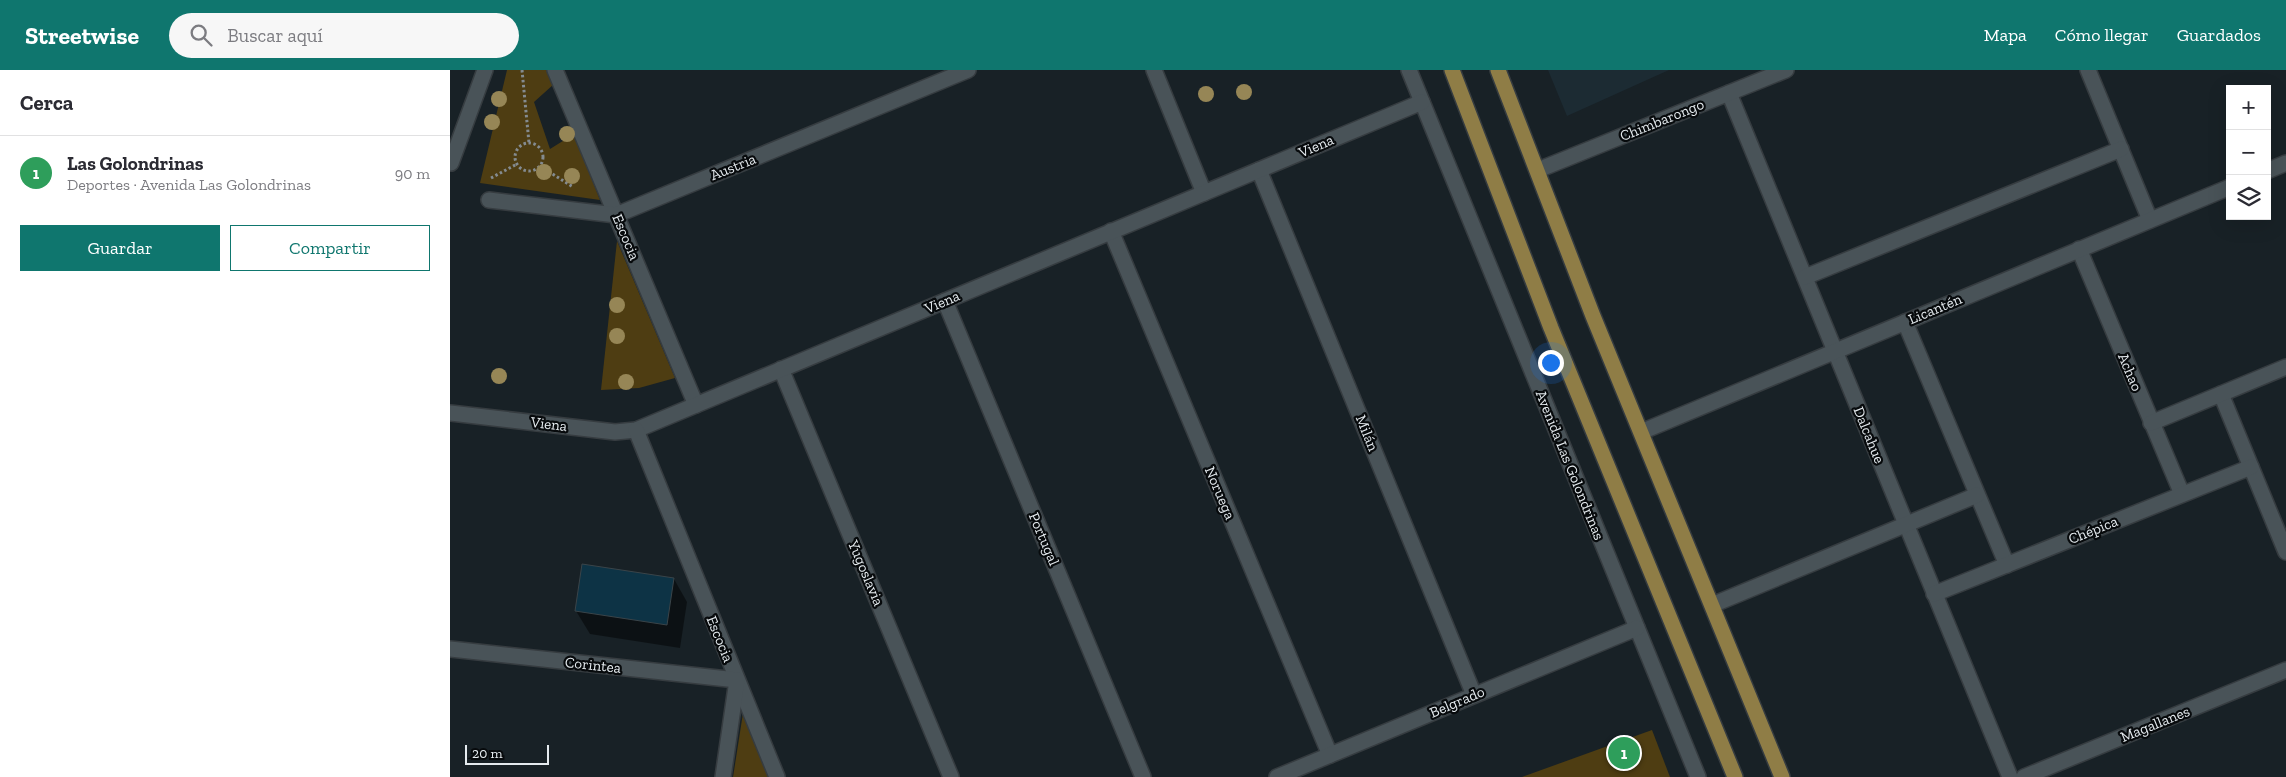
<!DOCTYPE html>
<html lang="es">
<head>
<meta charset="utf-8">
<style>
	:root { --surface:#fff; --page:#f7f7f7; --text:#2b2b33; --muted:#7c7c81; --line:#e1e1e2; --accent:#0f766e }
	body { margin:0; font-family:"Zilla Slab",serif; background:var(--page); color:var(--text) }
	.controls { position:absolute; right:15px; top:15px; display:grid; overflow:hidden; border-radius:0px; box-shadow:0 5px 20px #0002 }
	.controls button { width:45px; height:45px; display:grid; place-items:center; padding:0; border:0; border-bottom:1px solid var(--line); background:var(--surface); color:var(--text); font:25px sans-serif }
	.scale { position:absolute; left:15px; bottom:12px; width:84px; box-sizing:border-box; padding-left:5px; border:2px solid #e5ebef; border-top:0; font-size:14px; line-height:18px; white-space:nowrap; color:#e5ebef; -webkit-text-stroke:4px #070a0c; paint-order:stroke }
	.you { position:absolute; left:1100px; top:292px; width:18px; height:18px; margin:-12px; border:4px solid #fff; border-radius:50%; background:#1a73e8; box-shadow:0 0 0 8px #1a73e833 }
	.badge { display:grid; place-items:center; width:32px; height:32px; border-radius:50%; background:var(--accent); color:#fff; font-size:16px; font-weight:700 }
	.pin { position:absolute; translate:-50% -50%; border:2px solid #fff; box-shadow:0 1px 5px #0006 }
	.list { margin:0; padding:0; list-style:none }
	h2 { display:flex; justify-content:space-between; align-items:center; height:65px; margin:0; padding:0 20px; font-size:21px }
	h2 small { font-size:16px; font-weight:400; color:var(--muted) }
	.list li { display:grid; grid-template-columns:32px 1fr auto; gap:15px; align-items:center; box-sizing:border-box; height:75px; padding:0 20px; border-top:1px solid var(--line) }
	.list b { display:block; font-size:19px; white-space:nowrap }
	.list p { margin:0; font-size:16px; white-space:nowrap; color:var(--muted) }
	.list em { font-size:16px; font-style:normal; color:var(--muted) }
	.actions { display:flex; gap:10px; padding:15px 20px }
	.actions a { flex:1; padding:11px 0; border:1px solid var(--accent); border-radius:0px; text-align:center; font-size:18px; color:var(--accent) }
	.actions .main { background:var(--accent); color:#fff }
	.icon { flex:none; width:28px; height:28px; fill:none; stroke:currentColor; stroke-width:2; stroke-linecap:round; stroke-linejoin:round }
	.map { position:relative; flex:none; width:1836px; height:707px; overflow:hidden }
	header { display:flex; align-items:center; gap:30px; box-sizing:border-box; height:70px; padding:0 25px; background:var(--accent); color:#fff }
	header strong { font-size:24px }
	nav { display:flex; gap:28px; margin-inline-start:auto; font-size:18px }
	.search { width:350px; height:45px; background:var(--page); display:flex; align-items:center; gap:12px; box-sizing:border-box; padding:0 18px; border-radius:28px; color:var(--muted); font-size:19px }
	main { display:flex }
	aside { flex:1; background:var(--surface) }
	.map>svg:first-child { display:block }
	.built { fill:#1c2b33 }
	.green { fill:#4e3d12 }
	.shadow { fill:#0007 }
	.building { fill:#0d3345; stroke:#3a4449 }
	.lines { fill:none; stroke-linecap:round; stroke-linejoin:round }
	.minor-casing { stroke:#363c40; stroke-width:18 }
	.major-casing { stroke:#363c40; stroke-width:18 }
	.path { stroke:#848b90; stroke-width:3; stroke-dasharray:2.5 2.5; stroke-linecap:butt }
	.minor { stroke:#495358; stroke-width:15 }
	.major { stroke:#8f7d46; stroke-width:15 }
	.tree { fill:#968656 }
	.labels { text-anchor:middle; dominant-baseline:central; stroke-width:4.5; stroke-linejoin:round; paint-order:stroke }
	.street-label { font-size:15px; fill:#e5ebef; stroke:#070a0c }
</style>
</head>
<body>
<header>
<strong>Streetwise</strong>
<div class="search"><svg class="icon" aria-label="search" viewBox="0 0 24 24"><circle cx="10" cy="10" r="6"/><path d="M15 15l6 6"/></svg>Buscar aquí</div>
<nav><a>Mapa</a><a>Cómo llegar</a><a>Guardados</a></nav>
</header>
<main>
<aside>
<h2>Cerca<small></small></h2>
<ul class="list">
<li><span class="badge" style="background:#2e9e5b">1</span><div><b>Las Golondrinas</b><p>Deportes · Avenida Las Golondrinas</p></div><em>90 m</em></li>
</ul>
<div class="actions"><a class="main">Guardar</a><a>Compartir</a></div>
</aside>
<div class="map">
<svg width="1836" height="707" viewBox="0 0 1836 707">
	<rect width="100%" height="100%" fill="#182126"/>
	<polygon class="built" points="1098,0 1219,0 1117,46"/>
	<g class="green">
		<polygon points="57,0 98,0 104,14 84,32 100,79 124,64 150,130 30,113"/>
		<polygon points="167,171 225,308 189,318 151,320"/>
		<polygon points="293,643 321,707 283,707"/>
		<polygon points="1202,660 1220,707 1072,707"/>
	</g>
	<polygon class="shadow" points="224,509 237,532 230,578 140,564 126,541"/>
	<polygon class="building" points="132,494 224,508 217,555 125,541"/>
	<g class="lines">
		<defs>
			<g id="minor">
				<polyline points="105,0 246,335"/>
				<polyline points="704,0 754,123"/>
				<polyline points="959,0 1248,707"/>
				<polyline points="1638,0 1700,150"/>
				<polyline points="1279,23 1560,707"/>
				<polyline points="1,93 35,0"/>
				<polyline points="809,100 1024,625"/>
				<polyline points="1088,100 1336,0"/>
				<polyline points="1817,101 1836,93"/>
				<polyline points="39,130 166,145 518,0"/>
				<polyline points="661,161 880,685"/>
				<polyline points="1629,179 1732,424"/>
				<polyline points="1355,207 1671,79"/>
				<polyline points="495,231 693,707"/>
				<polyline points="1455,252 1557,495"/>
				<polyline points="331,299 501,707"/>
				<polyline points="1771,324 1836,482"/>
				<polyline points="0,343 165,362 186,360 972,32"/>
				<polyline points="1701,353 1836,297"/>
				<polyline points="186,360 327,707"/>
				<polyline points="1191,362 1780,117"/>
				<polyline points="1484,524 1801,397"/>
				<polyline points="1262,535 1527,425"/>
				<polyline points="0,579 287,610 273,707"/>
				<polyline points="827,707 1187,558"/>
				<polyline points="1574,707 1836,600"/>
			</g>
			<g id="major">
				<polyline points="1002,0 1101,258 1285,707"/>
				<polyline points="1048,0 1143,246 1332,707"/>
			</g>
		</defs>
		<use href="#minor" class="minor-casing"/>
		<use href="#major" class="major-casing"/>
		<g class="path">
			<polyline points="72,0 79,73"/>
			<circle cx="79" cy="87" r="14"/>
			<polyline points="90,96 123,117"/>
			<polyline points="41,108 67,94"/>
		</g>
		<use href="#minor" class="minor"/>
		<use href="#major" class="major"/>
	</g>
	<g class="tree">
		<circle cx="794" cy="22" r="8"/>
		<circle cx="756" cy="24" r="8"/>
		<circle cx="49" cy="29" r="8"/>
		<circle cx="42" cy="52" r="8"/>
		<circle cx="117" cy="64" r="8"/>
		<circle cx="94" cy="102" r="8"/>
		<circle cx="122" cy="106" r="8"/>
		<circle cx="167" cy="235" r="8"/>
		<circle cx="167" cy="266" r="8"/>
		<circle cx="49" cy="306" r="8"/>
		<circle cx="176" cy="312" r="8"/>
	</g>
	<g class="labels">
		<g class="street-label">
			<text transform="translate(1212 50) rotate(-22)">Chimbarongo</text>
			<text transform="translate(866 76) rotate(-23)">Viena</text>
			<text transform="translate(283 97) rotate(-22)">Austria</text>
			<text transform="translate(176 167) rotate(67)">Escocia</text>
			<text transform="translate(492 232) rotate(-23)">Viena</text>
			<text transform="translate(1485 239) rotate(-23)">Licantén</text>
			<text transform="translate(1680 302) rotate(67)">Achao</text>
			<text transform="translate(99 354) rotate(7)">Viena</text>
			<text transform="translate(917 363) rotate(68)">Milán</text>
			<text transform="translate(1419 365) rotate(68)">Dalcahue</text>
			<text transform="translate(1120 395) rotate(68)">Avenida Las Golondrinas</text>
			<text transform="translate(770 423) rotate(67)">Noruega</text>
			<text transform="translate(1643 460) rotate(-22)">Chépica</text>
			<text transform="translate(594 469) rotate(67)">Portugal</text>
			<text transform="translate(416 503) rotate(67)">Yugoslavia</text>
			<text transform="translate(270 569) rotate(68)">Escocia</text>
			<text transform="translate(143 595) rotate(6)">Corintea</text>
			<text transform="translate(1007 632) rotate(-23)">Belgrado</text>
			<text transform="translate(1705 654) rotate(-22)">Magallanes</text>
		</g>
	</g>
</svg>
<div class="controls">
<button>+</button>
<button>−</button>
<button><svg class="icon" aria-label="layers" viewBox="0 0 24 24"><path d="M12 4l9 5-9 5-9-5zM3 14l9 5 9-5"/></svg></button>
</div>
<div class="scale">20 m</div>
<div class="you"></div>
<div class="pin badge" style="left:1174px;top:683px;background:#2e9e5b">1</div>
</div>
</main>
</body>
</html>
